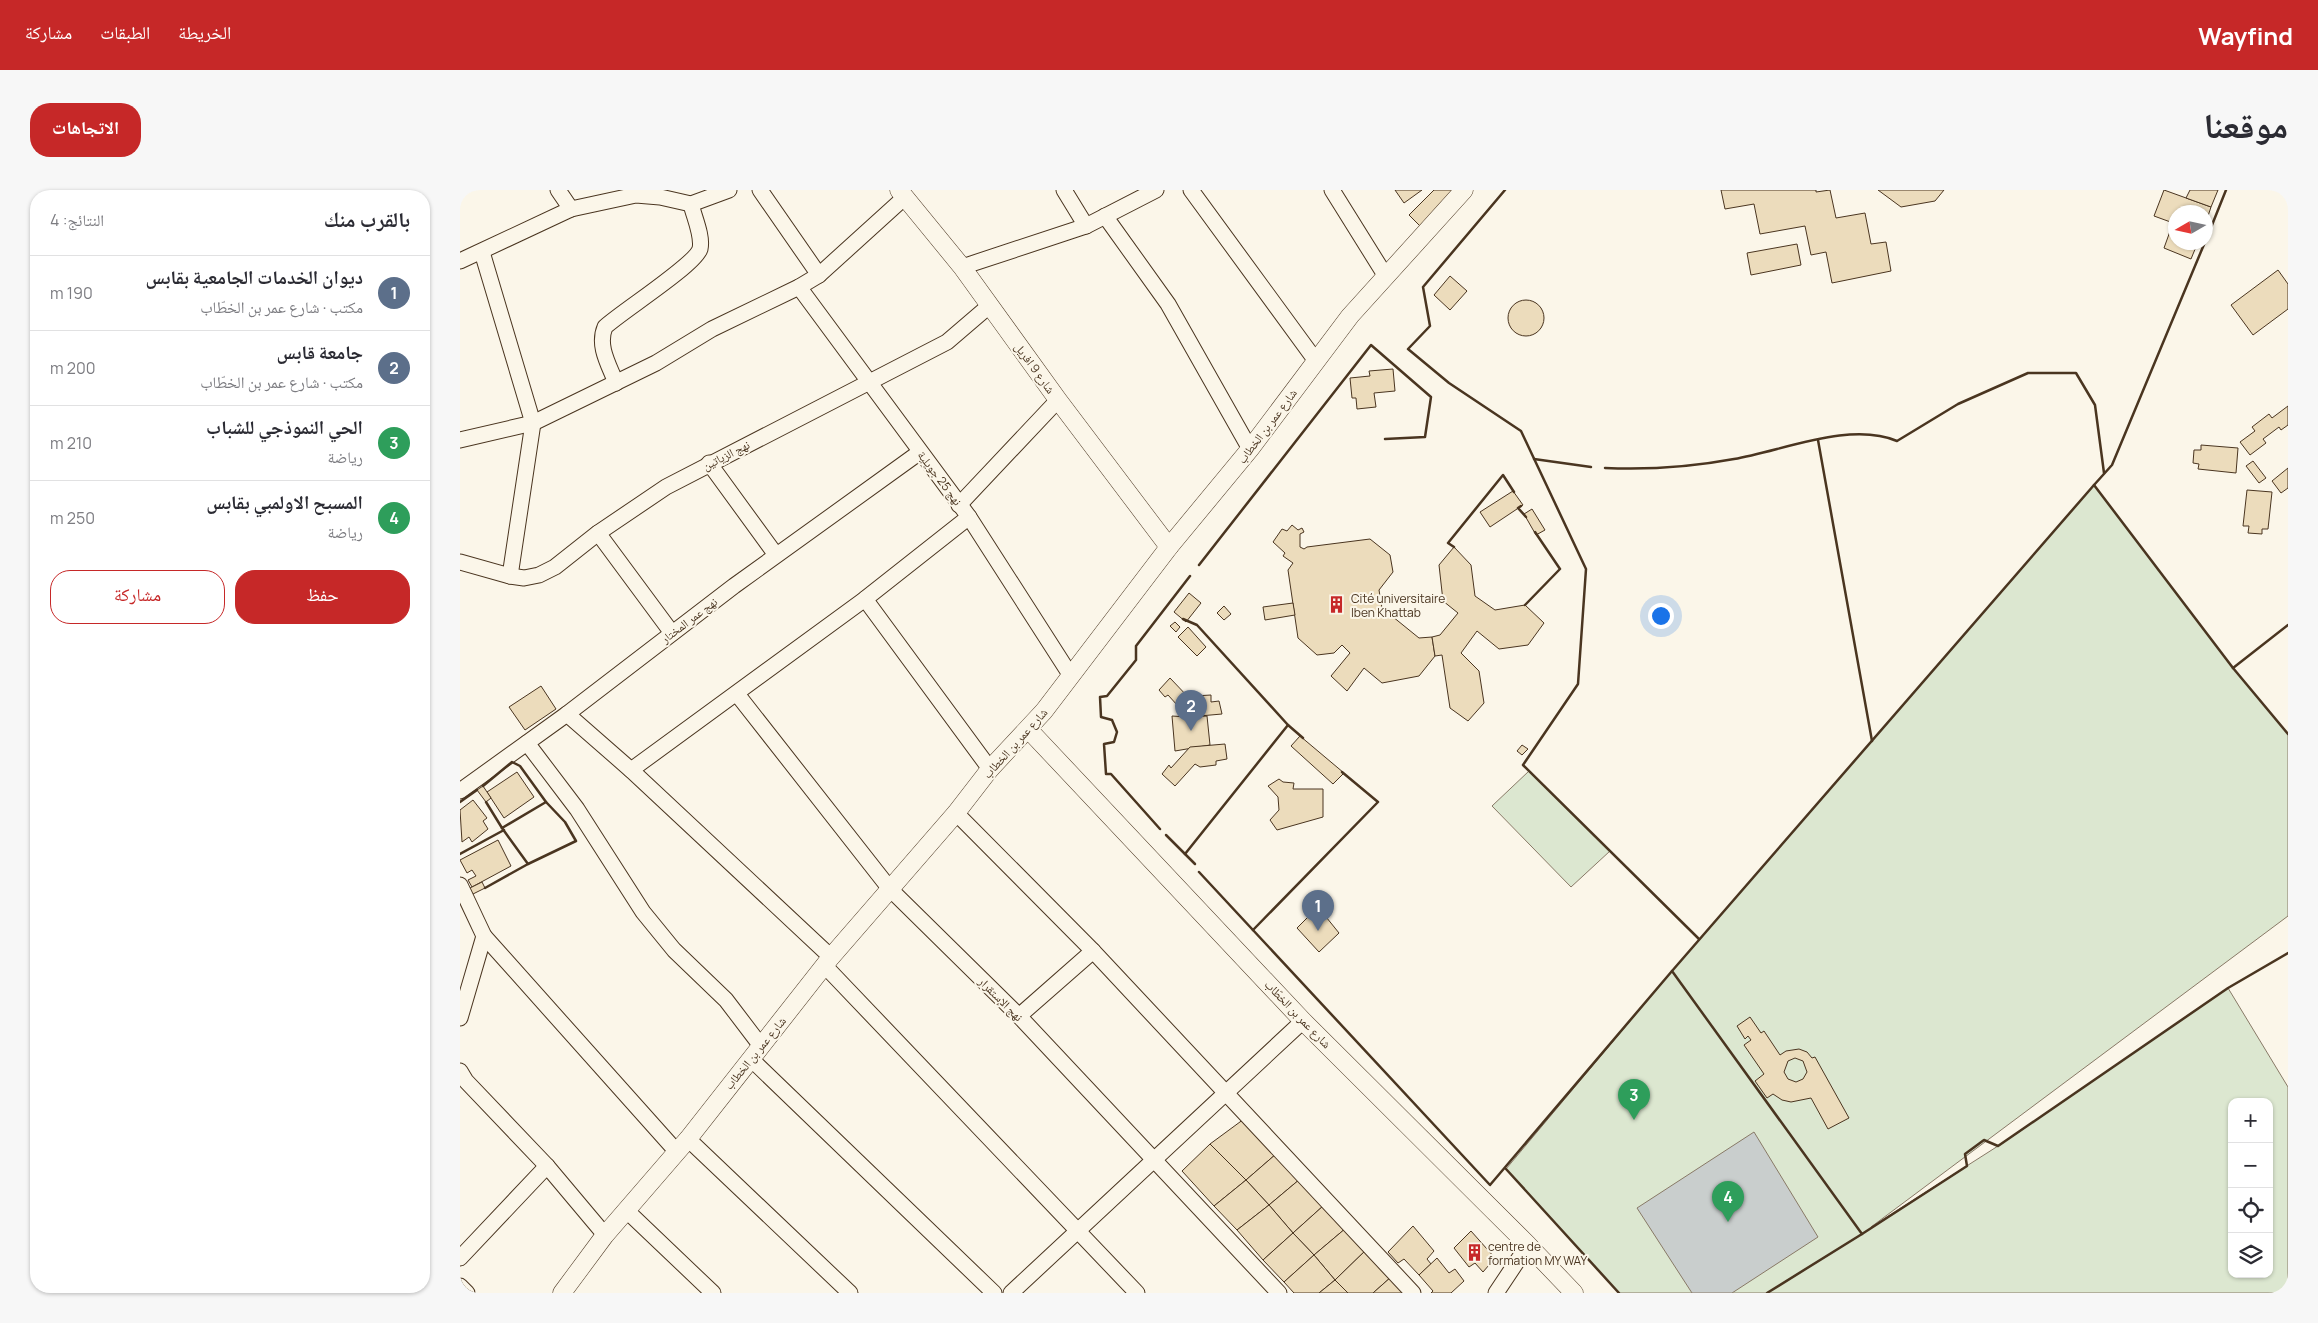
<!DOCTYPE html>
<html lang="ar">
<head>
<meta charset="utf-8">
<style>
	:root { --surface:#fff; --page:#f7f7f7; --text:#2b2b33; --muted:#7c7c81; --line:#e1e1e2; --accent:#c62828 }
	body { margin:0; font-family:Manrope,"Noto Naskh Arabic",sans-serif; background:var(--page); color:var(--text); direction:rtl }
	.controls { position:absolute; right:15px; bottom:15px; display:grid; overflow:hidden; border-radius:10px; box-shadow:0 1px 4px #0004 }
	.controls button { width:45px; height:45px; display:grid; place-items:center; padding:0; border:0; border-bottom:1px solid var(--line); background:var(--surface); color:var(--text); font:25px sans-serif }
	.compass { position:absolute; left:1708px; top:15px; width:45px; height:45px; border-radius:50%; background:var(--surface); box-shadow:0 1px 4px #0004; rotate:261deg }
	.you { position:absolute; left:1200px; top:425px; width:18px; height:18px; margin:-12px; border:4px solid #fff; border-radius:50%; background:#1a73e8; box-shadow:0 0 0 8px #1a73e833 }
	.badge { display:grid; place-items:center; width:32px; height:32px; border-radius:50%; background:var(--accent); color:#fff; font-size:16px; font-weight:700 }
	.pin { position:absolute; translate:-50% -41px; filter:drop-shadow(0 1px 2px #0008) }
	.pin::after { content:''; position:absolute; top:26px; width:18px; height:15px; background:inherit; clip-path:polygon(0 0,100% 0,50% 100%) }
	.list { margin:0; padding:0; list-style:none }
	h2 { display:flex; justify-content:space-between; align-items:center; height:65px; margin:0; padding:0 20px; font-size:21px }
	h2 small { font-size:16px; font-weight:400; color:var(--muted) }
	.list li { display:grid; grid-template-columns:32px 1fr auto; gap:15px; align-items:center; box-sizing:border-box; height:75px; padding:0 20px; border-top:1px solid var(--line) }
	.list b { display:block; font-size:19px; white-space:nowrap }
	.list p { margin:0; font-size:16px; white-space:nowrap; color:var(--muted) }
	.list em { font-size:16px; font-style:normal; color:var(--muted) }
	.actions { display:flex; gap:10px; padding:15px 20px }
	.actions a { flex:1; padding:11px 0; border:1px solid var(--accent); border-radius:20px; text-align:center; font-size:18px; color:var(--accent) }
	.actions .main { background:var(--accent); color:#fff }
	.icon { flex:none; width:28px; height:28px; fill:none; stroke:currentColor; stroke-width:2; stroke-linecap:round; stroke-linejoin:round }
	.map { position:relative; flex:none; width:1828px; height:1103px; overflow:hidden; direction:ltr; border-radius:20px }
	header { display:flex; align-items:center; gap:30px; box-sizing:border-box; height:70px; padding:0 25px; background:var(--accent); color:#fff }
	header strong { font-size:24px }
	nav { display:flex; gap:28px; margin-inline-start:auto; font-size:18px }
	.intro { display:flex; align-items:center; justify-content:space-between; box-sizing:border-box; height:120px; padding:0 30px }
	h1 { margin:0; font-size:35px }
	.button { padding:12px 22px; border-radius:20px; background:var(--accent); color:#fff; font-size:18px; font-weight:700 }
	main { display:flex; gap:30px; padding:0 30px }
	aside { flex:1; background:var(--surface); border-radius:20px; box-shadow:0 1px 4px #0004 }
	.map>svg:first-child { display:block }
	.green { fill:#dce7d0; stroke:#887966; fill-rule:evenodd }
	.water { fill:#c9cecd; stroke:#887966 }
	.building { fill:#ecdcbc; stroke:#4a3520; fill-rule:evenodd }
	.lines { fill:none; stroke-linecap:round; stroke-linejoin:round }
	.minor-casing { stroke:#4a3520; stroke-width:17 }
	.tertiary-casing { stroke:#4a3520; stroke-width:19 }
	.minor { stroke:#fbf6e9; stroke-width:15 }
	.tertiary { stroke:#fbf6e9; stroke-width:18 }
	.wall { stroke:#4a3520; stroke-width:2.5 }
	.labels { text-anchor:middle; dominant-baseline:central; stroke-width:4; stroke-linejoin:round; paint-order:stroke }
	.street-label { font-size:12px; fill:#4a3520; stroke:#fbf6e9 }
	.poi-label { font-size:12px; fill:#4a3520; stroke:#fbf6e9; text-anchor:start }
</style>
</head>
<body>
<header>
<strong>Wayfind</strong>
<nav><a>الخريطة</a><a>الطبقات</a><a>مشاركة</a></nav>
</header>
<div class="intro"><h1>موقعنا</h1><a class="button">الاتجاهات</a></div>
<main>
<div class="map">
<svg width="1828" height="1103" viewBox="0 0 1828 1103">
	<rect width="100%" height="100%" fill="#fbf6e9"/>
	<g class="green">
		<path d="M1634,295L1773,478L1828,544V726L1411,1037L1538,956L1768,798L1828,897V1103H1159L1046,979L1212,781ZM1772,912H1809V1084H1772Z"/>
		<polygon points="1069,581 1150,661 1111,697 1032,616"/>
	</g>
	<polygon class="water" points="1294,942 1358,1047 1272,1103 1232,1103 1177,1018"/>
	<g class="building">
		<polygon points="935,0 962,0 944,13"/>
		<polygon points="974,0 999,0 961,37 949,25"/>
		<polygon points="1261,0 1356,0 1356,2 1370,0 1376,28 1405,23 1411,54 1426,52 1431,81 1372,93 1366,62 1351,65 1345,36 1300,44 1294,14 1265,19"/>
		<polygon points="1418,0 1484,0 1475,11 1441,17"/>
		<polygon points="1704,0 1751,17 1746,32 1746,22 1716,22 1716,34 1694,26"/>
		<polygon points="1730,0 1758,0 1751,17 1726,8"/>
		<polygon points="1713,33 1716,34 1716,52 1738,52 1731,69 1704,58"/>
		<polygon points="1337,54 1341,75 1291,85 1287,63"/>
		<polygon points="1818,80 1828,94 1828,119 1793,145 1771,115"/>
		<polygon points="990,86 1007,101 990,120 974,105"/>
		<circle cx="1066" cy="128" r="18"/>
		<polygon points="933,179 935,201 914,203 916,217 897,219 896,208 892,208 890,188 910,186 909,181"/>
		<polygon points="1828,216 1828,235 1821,240 1819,237 1803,249 1806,253 1790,265 1780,252 1795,241 1792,237 1809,224 1812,228"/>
		<polygon points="1741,255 1778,258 1776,283 1738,279 1739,274 1733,273 1734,260 1741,260"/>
		<polygon points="1793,271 1806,288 1799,293 1786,276"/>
		<polygon points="1828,278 1828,298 1821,303 1812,291"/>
		<polygon points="1787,300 1812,302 1808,339 1802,339 1802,344 1788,343 1789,336 1783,336"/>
		<polygon points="1053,301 1063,315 1030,337 1020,322"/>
		<polygon points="1072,319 1085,340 1076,345 1064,324"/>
		<polygon points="832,335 838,340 842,338 844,342 840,344 840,357 844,359 847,357 910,349 930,365 933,382 919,400 922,418 959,448 972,447 975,466 959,486 922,493 904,478 887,501 871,486 890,463 882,455 874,463 857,465 838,448 828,380 833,373 823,366 825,363 813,352 822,339 827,341"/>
		<polygon points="994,357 1011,375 1015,406 1035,420 1065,415 1084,433 1068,455 1039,459 1017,441 1001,463 1019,481 1024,513 1008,531 990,518 982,465 975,466 972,447 980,445 998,423 983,411 979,375"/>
		<polygon points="729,403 741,413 726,432 714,422"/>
		<polygon points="833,413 835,425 805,430 803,417"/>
		<polygon points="764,416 771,424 764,430 757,423"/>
		<polygon points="715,432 720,437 716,442 710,436"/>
		<polygon points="728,437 746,457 737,466 718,447"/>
		<polygon points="710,488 730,509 734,506 751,505 751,512 759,511 762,524 728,527 708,505 705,507 699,500"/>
		<polygon points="81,496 96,519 65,540 49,517"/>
		<polygon points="712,526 728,527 747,526 750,555 715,561"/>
		<polygon points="840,546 884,583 873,594 831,556"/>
		<polygon points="765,554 767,569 756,571 756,575 740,577 735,574 715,596 702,584 709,575 711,578 730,557"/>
		<polygon points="1062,555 1068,559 1062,565 1057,561"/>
		<polygon points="57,582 74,607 44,628 27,602"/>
		<polygon points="819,589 823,592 834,593 833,599 863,599 863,627 817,640 810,630 819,620 818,607 808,596"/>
		<polygon points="23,596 31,608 26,612 17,600"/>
		<polygon points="13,610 27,628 23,631 28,639 12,652 9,647 2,652 0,620"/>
		<polygon points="38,650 51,676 12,697 8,690 16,686 12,680 7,683 0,670"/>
		<polygon points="22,692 25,698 9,706 6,700"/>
		<polygon points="858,717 879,743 859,762 837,738"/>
		<path d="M1290,827L1301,843L1304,841L1320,865L1326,861L1339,859L1347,862L1352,868L1355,867L1389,928L1368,939L1351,908L1331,912L1322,910L1313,904L1307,908L1295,891L1304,884L1284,855L1291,850L1288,846L1285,849L1277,836ZM1335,868L1343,871L1347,882L1343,889L1336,892L1328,889L1324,882L1328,871Z"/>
		<polygon points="784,929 816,964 786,990 750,954"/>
		<polygon points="750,954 786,990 754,1016 722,981"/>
		<polygon points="816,964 840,989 809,1015 786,990"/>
		<polygon points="840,989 863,1016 833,1043 809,1015"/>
		<polygon points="786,990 809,1015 777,1040 754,1016"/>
		<polygon points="809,1015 833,1043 803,1070 777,1040"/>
		<polygon points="863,1016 886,1038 854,1065 833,1043"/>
		<polygon points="953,1036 974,1061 967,1069 971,1074 959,1085 944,1069 938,1073 928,1062"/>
		<polygon points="886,1038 906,1060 875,1090 854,1065"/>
		<polygon points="1011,1041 1035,1068 1023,1082 1015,1073 1009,1077 994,1058"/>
		<polygon points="833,1043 854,1065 824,1092 803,1070"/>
		<polygon points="906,1060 931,1087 913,1103 888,1103 875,1090"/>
		<polygon points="854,1065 875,1090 859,1103 834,1103 824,1092"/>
		<polygon points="977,1068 989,1083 995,1079 1004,1091 991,1103 971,1103 973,1101 959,1085"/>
		<polygon points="931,1087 947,1103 913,1103"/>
		<polygon points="875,1090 888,1103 859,1103"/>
	</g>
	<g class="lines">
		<defs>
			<g id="minor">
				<polyline points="98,0 111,19"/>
				<polyline points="300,0 359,85"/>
				<polyline points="604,0 626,36"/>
				<polyline points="731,0 856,171"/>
				<polyline points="872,0 925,85"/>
				<polyline points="645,26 708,114 790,259"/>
				<polyline points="22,62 73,233 50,386"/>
				<polyline points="0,71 111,19 176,5 200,7 231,14 269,0"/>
				<polyline points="502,77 626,36 696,0"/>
				<polyline points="339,97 509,327 611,486"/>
				<path d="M156,193C149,175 137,156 145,137C161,122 235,75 240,59C243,46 234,27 231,14"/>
				<polyline points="0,250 73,233 196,173 252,139 339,97 359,85 445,7"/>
				<polyline points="249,273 316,365"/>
				<polyline points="499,315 598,210"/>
				<polyline points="138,343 212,443"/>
				<polyline points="0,372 50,386 64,388 79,385 95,377 138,343 206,297 487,152 529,116"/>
				<polyline points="405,409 530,579"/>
				<polyline points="277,504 430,699 559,826 819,1103"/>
				<polyline points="107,524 171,580 371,767"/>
				<polyline points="67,553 117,619 183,722 214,760 266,810 301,856"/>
				<polyline points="171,580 405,409 509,327"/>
				<polyline points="0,601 107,524 274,396 460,262"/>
				<polyline points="496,623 633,761 953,1103"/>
				<polyline points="0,695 24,746 0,828"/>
				<polyline points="24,746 217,962"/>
				<polyline points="364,775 677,1103"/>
				<polyline points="559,826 633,761"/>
				<polyline points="291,869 534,1103"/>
				<polyline points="0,881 6,891 87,976 145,1045"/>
				<polyline points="228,949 390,1103"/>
				<polyline points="167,1021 253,1103"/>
				<polyline points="0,1068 87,976"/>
				<polyline points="0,1096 7,1103"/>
				<polyline points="551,1103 843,831"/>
				<polyline points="1036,1103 1068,1055"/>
			</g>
			<g id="tertiary">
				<polyline points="439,0 502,77 598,210 709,357"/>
				<polyline points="569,540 843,831 1068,1055 1114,1103"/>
				<polyline points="102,1103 145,1045 228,949 371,767 496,623 530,579 584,521 709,357 790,259 890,126 1004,0"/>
			</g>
		</defs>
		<use href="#minor" class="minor-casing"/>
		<use href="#tertiary" class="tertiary-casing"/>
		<use href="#minor" class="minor"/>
		<use href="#tertiary" class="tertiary"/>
		<g class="wall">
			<polyline points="1045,0 963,97 970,136 948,159 989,193 1061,241 1126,379 1118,494 1063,575 1239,749"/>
			<polyline points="1746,50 1766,0"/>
			<polyline points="1358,250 1412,551"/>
			<polyline points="1074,269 1131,277"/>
			<path d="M1145,278C1188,280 1231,277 1274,269C1322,261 1390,231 1437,251L1498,214L1568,183H1616L1635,215L1644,283"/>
			<polyline points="1634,295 1652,275 1745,52"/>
			<polyline points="1061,316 1058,318 1066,327"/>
			<polyline points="994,357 988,353 1043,285 1054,302"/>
			<polyline points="739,375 911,155 971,207 965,247 925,249"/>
			<polyline points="1065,415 1100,379 1075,342"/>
			<polyline points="723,429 737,435 828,535"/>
			<polyline points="1773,478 1828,435"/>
			<polyline points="1828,544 1773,478 1634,295 1212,781 1402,1044 1507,976 1505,964 1524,950 1538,956 1768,798 1828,763"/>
			<polyline points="23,596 52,572 60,576 86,612 42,638 26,612"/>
			<polyline points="0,612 17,600"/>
			<polyline points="42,638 68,674 116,651 105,632 86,612"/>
			<polyline points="700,639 651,584 646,584 644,554 654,552 657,542 652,530 641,527 640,507 647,506 676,470 676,456 730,386"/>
			<polyline points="706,645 735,674"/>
			<polyline points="0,664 44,640"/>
			<polyline points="725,664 828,535 843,548"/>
			<polyline points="739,682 1030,995 1212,781"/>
			<polyline points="25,698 68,674"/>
			<polyline points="793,740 918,612 882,582"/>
			<polyline points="1046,979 1159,1103"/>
			<polyline points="1307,1103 1402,1044"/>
		</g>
	</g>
	<defs>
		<symbol id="building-bare" viewBox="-9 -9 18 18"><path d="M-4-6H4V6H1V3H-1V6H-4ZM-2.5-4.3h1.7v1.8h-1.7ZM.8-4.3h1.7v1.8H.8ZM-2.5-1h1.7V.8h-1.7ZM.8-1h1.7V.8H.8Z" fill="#c62828" stroke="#fbf6e9" stroke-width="2.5" paint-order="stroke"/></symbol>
	</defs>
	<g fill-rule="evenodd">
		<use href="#building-bare" x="864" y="402" width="25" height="25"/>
		<use href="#building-bare" x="1002" y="1050" width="25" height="25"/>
	</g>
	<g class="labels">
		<g class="street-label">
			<text transform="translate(575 178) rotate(54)">شارع 9 افريل</text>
			<text transform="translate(807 236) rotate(-53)">شارع عمر بن الخطاب</text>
			<text transform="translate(266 265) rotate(-27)">نهج الزياتين</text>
			<text transform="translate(480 288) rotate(53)">نهج 25 جويلية</text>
			<text transform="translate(229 430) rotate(-37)">نهج عمر المختار</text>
			<text transform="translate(555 553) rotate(-48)">شارع عمر بن الخطاب</text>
			<text transform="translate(541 809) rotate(45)">نهج الإستقرار</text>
			<text transform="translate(838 824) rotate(46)">شارع عمر بن الخطّاب</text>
			<text transform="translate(295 863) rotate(-51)">شارع عمر بن الخطاب</text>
		</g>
		<g class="poi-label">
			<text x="891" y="408">Cité universitaire<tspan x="891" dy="14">Iben Khattab</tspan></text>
			<text x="1028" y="1056">centre de<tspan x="1028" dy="14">formation MY WAY</tspan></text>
		</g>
	</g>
</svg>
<div class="controls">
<button>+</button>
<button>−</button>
<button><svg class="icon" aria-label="locate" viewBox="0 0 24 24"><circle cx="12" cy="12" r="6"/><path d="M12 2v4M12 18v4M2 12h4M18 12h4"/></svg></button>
<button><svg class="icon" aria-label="layers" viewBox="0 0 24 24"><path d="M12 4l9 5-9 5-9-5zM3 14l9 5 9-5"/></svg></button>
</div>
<svg class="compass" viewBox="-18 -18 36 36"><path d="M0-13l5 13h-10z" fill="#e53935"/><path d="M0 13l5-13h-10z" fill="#7c7c81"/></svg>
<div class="you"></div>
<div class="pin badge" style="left:858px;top:741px;background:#5c6f8a">1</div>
<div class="pin badge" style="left:731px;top:541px;background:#5c6f8a">2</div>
<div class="pin badge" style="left:1174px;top:930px;background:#2e9e5b">3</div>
<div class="pin badge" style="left:1268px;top:1032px;background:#2e9e5b">4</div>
</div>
<aside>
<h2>بالقرب منك<small>النتائج: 4</small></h2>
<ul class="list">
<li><span class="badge" style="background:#5c6f8a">1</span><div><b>ديوان الخدمات الجامعية بقابس</b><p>مكتب · شارع عمر بن الخطّاب</p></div><em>190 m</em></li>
<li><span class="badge" style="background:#5c6f8a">2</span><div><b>جامعة قابس</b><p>مكتب · شارع عمر بن الخطّاب</p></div><em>200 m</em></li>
<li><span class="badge" style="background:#2e9e5b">3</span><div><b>الحي النموذجي للشباب</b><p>رياضة</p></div><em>210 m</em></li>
<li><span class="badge" style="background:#2e9e5b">4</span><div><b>المسبح الاولمبي بقابس</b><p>رياضة</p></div><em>250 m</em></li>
</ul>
<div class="actions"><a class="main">حفظ</a><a>مشاركة</a></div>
</aside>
</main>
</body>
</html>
